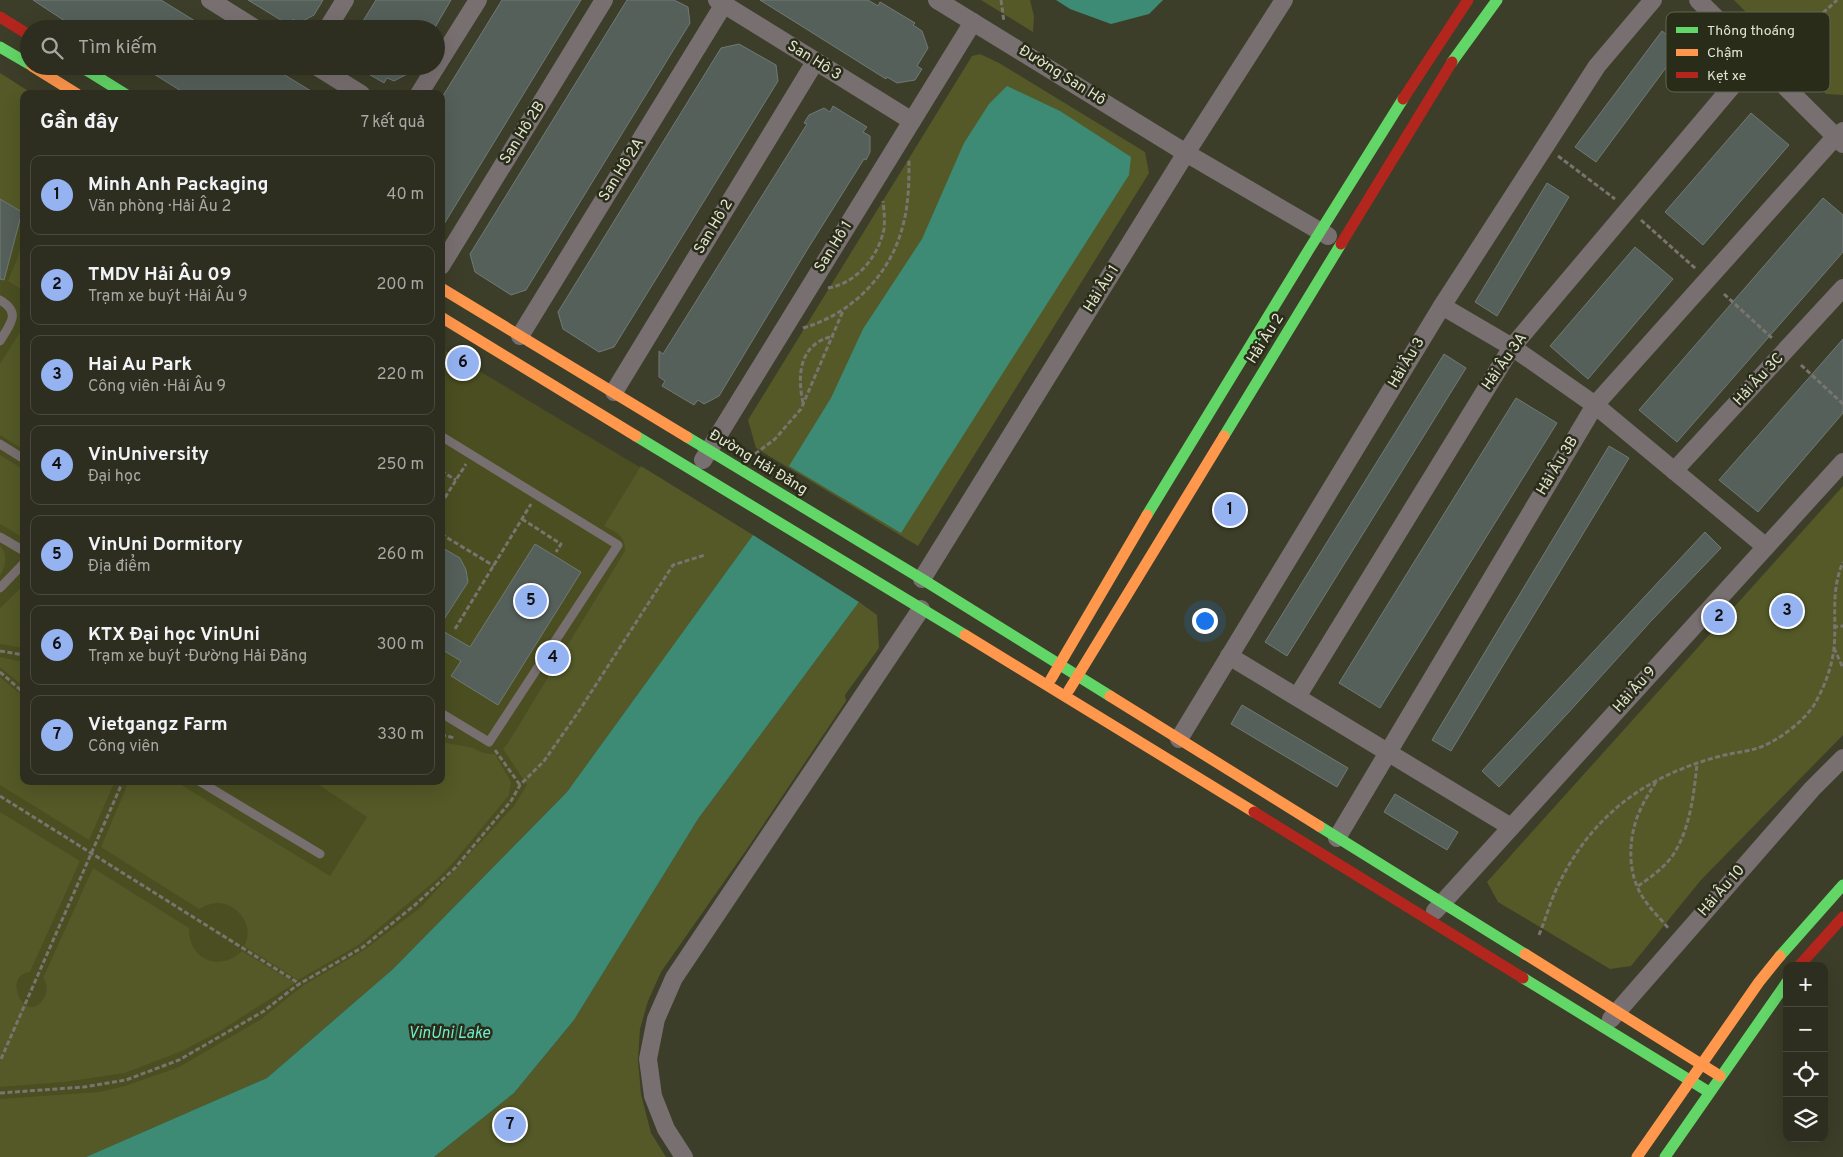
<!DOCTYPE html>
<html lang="vi">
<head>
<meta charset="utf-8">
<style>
	:root { --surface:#2d2e1f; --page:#353628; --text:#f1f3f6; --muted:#a7a8a4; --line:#484a3d; --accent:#95b2f1 }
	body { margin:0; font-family:Overpass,sans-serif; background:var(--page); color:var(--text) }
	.controls { position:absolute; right:15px; bottom:15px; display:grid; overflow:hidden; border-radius:10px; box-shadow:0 5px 20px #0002 }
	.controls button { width:45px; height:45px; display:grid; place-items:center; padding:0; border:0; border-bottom:1px solid var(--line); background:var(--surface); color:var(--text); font:25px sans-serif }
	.you { position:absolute; left:1204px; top:620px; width:18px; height:18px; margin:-12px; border:4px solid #fff; border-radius:50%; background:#1a73e8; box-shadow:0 0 0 8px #1a73e833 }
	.badge { display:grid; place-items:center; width:32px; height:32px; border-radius:50%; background:var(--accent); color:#111; font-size:16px; font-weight:700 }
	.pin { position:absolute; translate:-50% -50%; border:2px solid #fff; box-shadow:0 1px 5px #0006 }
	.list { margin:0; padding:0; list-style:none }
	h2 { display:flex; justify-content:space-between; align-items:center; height:65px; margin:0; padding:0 20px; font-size:21px }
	h2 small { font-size:16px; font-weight:400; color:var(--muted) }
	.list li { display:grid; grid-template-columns:32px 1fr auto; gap:15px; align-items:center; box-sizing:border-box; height:80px; margin:0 10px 10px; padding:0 10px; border:1px solid var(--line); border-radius:10px }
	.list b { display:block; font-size:19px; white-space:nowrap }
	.list p { margin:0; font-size:16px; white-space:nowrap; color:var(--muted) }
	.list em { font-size:16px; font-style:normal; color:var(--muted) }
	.icon { flex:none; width:28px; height:28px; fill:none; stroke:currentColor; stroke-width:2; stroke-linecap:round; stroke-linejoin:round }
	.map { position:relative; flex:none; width:1843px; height:1157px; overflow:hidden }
	.search { position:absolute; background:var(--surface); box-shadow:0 5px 20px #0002; left:20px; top:20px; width:425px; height:55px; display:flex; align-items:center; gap:12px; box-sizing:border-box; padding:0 18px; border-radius:28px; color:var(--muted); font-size:19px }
	.panel { position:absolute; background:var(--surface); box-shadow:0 5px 20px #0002; left:20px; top:90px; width:425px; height:695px; border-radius:10px }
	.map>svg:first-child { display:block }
	.built { fill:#4a4e21 }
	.green { fill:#545927 }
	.water { fill:#3d8b75 }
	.building { fill:#56605b; stroke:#707975 }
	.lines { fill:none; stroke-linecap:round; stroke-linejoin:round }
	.path { stroke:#78746e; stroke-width:3; stroke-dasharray:5 2.5; stroke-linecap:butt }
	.lane { stroke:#786f70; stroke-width:9 }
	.street { stroke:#786f70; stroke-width:18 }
	.fast { stroke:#63d668; stroke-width:11 }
	.slow { stroke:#ff974d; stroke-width:11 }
	.jam { stroke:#b3261e; stroke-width:11 }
	.labels { text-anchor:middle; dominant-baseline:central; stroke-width:5; stroke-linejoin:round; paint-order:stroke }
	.street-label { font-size:15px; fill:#e2e5cf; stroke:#2a2c1a }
	.water-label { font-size:16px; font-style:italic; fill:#72eccc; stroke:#2a2c1a }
	.key { fill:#2a2c1a; stroke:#616450; stroke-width:1 }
	.key-label { font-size:14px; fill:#e2e5cf }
</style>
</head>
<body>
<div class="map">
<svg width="1843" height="1157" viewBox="0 0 1843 1157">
	<rect width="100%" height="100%" fill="#3c3e29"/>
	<polygon class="built" points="0,73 33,94 24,94 24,781 441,781 441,348 753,535 567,792 267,1078 86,1157 0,1157"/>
	<g class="green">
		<polygon points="981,0 1030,0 1034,16 1033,32"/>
		<polygon points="1734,0 1843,0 1843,95 1826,94"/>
		<polygon points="980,54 999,63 1145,152 1149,173 918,546 756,448 748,420 972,56"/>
		<polygon points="0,73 33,94 24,94 24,222 22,214 11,254 0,281"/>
		<path d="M24,229V291L8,281C15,264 23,248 24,229Z"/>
		<polygon points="24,326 24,450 0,435 0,364"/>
		<polygon points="0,455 24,470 24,538 0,524"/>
		<path d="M641,466L753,535L567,792L393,969L267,1078L86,1157H0V1099L99,1092L125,1086L179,1067L260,1020L304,985L364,950L420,908L514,806L527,785L503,749L508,743L625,551C625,535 617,533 604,526Z"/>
		<polygon points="1843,486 1843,735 1701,880 1631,966 1610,969 1498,902 1487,882"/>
		<path d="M0,546C8,553 6,567 0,575Z"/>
		<polygon points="24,585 24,648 0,644 0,608"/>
		<polygon points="859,602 877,615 879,648 845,695 846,701 749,846 661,972 648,1001 640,1029 638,1060 641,1094 651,1133 666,1157 434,1157 514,1093 574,1020 698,819"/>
		<polygon points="0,657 24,662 24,687 0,667"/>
		<polygon points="0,677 24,697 24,781 115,781 89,840 0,785"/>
		<path d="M441,742L474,748C480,753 487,754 495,754L511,782L509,795L452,864L437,879L360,944L298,980L244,946C255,927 239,904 218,903C211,903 205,906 199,909L101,847L129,781H175L330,876L367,817L313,781H441Z"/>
		<path d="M0,812L80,861L30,972C0,975 27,1030 45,996C48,989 47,983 43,978L93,868L189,928C188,959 220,973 242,951L295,983L220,1031L182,1051L125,1073L64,1082L0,1087Z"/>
	</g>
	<g class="water">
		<polygon points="1056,0 1163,0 1149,14 1111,24 1070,9"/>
		<polygon points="1007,86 1060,111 1131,157 1129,175 901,533 789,466 831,398 863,329 922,239 964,143 989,104"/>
		<polygon points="753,535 859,602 698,819 574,1020 514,1093 434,1157 86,1157 267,1078 393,969 567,792"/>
	</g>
	<g class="building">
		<polygon points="33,0 161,0 208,29 77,29"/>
		<polygon points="248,0 323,0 314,15 299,23 293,19 289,25"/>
		<polygon points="376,0 451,0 434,29 358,29"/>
		<polygon points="502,0 581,0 441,229 441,99"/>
		<polygon points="627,0 674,0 688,7 690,23 526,290 511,295 475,272 470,254"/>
		<polygon points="760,0 868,0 878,6 880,2 915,23 913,25 922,31 928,48 917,66 922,69 915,80 897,83 887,77 886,79"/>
		<polygon points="1662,31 1682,46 1596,162 1575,147"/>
		<polygon points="739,44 776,65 778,81 614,347 599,352 563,329 558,312 721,48"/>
		<polygon points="141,66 270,66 316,94 186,94"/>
		<polygon points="355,66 422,66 394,81 387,78 384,83"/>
		<polygon points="833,106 867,127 863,132 870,136 870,152 866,160 864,159 807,250 719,396 704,404 698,400 694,405 662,386 665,381 659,377 659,351 663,354 797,140 807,124 804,123 809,115 824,108 830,112"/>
		<polygon points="1751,113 1789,145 1703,245 1665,212"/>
		<polygon points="1547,183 1569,197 1497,316 1475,302"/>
		<polygon points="1823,198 1843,215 1843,252 1677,442 1639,410"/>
		<polygon points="0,199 22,212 4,280 0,279"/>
		<polygon points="1635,247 1673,279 1588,379 1550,346"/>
		<polygon points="1843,339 1843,413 1758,512 1719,480"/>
		<polygon points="1444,354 1466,368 1287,656 1265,642"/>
		<polygon points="1516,398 1557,423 1380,708 1339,683"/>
		<polygon points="1609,446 1629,458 1451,751 1432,740"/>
		<polygon points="1705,532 1721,548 1651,621 1568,713 1499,787 1482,771"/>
		<polygon points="535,544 581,572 498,705 451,676 461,661 441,649 441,630 470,647"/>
		<polygon points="441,547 460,558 466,570 468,582 441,624"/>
		<polygon points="1242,705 1348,768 1337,787 1231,724"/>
		<polygon points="1395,794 1458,832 1447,850 1384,812"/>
	</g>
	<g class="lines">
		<g class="path">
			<polyline points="1001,0 1004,22"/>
			<path d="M1753,30C1793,36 1808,28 1837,0"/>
			<polyline points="1558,156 1615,199"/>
			<polyline points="1641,220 1696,269"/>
			<path d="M828,288C857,283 878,257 884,229C885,220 884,210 883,201"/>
			<polyline points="1724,294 1773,339"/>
			<path d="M803,328C852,314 891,274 903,225C909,203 909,181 909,159"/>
			<polyline points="1801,365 1843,404"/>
			<path d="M803,403C797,375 799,343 834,336"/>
			<polyline points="755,454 775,439 801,409 843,311"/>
			<polyline points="441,471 456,480"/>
			<polyline points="441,504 466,464"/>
			<polyline points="522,519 561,544 556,552"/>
			<polyline points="441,534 494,566"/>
			<polyline points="1833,627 1843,626"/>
			<polyline points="455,629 531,504"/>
			<polyline points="1834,648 1843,668"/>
			<polyline points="0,651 24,655"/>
			<polyline points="0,672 24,693"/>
			<polyline points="441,735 455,738"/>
			<polyline points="495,750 520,785"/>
			<path d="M1656,782C1648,795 1639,809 1635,824C1628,848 1629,878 1644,899C1651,910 1661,919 1669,929"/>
			<polyline points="0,796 300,984"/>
			<path d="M1638,886C1651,877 1664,868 1673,855C1690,829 1694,794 1697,764"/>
			<path d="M1539,935C1545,921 1549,906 1555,892C1588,819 1641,778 1717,757C1731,753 1745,752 1758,748C1778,741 1803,722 1814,705C1824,688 1832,667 1834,648C1837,617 1830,593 1843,562"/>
			<polyline points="1,1059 123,781"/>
			<polyline points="0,1093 84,1087 126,1080 179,1060 264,1011 296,986 363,947 416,904 455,868 511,801 520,785 544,761 579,711 673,565 705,555"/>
		</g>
		<g class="lane">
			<path d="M0,300C22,313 10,324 0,341"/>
			<polyline points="441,436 618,545 489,742 441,713"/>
			<polyline points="0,444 24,459"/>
			<polyline points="0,537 24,551"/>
			<polyline points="0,588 24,563"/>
			<polyline points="199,781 320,854"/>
		</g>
		<g class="street">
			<polyline points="210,0 256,29"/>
			<polyline points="717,0 912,121"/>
			<polyline points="937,0 1186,153 1328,236"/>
			<polyline points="1698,0 1843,144"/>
			<polyline points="327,29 345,0"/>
			<polyline points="316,66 361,94"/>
			<polyline points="419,94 478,0"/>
			<polyline points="441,266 604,0"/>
			<polyline points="1442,306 1512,347 1595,405 1766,547"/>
			<polyline points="520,336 724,4"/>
			<polyline points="614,392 815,62"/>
			<polyline points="703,460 973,22"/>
			<polyline points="1674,471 1843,288"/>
			<polyline points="922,579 1186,153 1284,0"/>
			<polyline points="1229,656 1511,827"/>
			<polyline points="1297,697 1512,347 1756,58"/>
			<polyline points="1179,739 1442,306 1597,66 1653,0"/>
			<polyline points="1337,838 1595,405 1836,136 1843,131"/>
			<polyline points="1435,911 1843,462"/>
			<polyline points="1611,1019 1812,789 1843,758"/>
			<polyline points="684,1157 666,1129 653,1096 648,1059 656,1019 674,978 921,609"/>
		</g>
		<g class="fast">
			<polyline points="0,47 29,64"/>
			<polyline points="1452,62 1497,0"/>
			<polyline points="80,66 125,94"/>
			<polyline points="636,436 965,635"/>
			<polyline points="1224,436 1341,244"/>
			<polyline points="687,437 922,579 1110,696"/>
			<polyline points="1147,515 1308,251 1403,99"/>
			<polyline points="1319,826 1525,954"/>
			<polyline points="1780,956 1843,885"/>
			<polyline points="1523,978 1709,1092"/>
			<polyline points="1665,1157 1787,982"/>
		</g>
		<g class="slow">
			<polyline points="32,66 77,94"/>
			<polyline points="441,288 687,437"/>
			<polyline points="441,317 636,436"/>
			<polyline points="965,635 1254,812"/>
			<polyline points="1051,679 1147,515"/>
			<polyline points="1069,690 1224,436"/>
			<polyline points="1110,696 1319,826"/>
			<polyline points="1525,954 1720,1076"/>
			<polyline points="1637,1157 1759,982 1780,956"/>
		</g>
		<g class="jam">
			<polyline points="0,17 29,35"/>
			<polyline points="1403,99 1468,0"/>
			<polyline points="1341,244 1452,62"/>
			<polyline points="1254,812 1523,978"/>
			<polyline points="1799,966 1843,917"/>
		</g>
	</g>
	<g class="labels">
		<g class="street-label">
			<text transform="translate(814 61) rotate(32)">San Hô 3</text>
			<text transform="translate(1062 76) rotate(32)">Đường San Hô</text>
			<text transform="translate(523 133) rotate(-58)">San Hô 2B</text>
			<text transform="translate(622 170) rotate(-58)">San Hô 2A</text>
			<text transform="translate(714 227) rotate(-59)">San Hô 2</text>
			<text transform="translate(834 247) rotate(-58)">San Hô 1</text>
			<text transform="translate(1102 289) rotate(-58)">Hải Âu 1</text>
			<text transform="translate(1266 339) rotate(-58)">Hải Âu 2</text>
			<text transform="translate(1505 362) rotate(-55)">Hải Âu 3A</text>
			<text transform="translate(1407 363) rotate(-59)">Hải Âu 3</text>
			<text transform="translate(1759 380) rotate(-47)">Hải Âu 3C</text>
			<text transform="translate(758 463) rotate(31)">Đường Hải Đăng</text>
			<text transform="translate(1558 466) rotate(-59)">Hải Âu 3B</text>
			<text transform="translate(1635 690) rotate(-48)">Hải Âu 9</text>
			<text transform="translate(1722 891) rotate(-49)">Hải Âu 10</text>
		</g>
		<g class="water-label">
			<text x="449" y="1034">VinUni Lake</text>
		</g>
	</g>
	<rect x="1666" y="12" width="164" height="80" rx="8" class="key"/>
	<rect x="1676" y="27" width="22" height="6" fill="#63d668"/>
	<rect x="1676" y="49" width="22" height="7" fill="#ff974d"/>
	<rect x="1676" y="72" width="22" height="6" fill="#b3261e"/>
	<g class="key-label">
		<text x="1707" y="35">Thông thoáng</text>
		<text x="1707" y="57">Chậm</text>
		<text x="1707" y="80">Kẹt xe</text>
	</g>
</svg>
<div class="controls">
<button>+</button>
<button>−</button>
<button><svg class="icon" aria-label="locate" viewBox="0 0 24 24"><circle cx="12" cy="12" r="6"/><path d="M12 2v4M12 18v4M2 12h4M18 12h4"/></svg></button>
<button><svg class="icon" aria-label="layers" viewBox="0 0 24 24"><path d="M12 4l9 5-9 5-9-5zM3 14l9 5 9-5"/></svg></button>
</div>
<div class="you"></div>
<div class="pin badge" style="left:1230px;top:510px">1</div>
<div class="pin badge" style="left:1719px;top:617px">2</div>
<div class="pin badge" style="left:1787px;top:611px">3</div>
<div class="pin badge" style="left:553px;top:658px">4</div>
<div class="pin badge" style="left:531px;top:601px">5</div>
<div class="pin badge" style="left:463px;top:363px">6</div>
<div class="pin badge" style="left:510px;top:1125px">7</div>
<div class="search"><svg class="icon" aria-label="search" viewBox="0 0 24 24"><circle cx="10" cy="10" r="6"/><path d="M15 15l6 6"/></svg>Tìm kiếm</div>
<section class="panel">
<h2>Gần đây<small>7 kết quả</small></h2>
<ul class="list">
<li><span class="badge">1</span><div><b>Minh Anh Packaging</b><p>Văn phòng · Hải Âu 2</p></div><em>40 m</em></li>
<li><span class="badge">2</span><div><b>TMDV Hải Âu 09</b><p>Trạm xe buýt · Hải Âu 9</p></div><em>200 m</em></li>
<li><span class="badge">3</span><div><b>Hai Au Park</b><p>Công viên · Hải Âu 9</p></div><em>220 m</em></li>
<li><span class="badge">4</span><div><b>VinUniversity</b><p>Đại học</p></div><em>250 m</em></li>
<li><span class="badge">5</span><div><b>VinUni Dormitory</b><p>Địa điểm</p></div><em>260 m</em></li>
<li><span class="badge">6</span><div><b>KTX Đại học VinUni</b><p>Trạm xe buýt · Đường Hải Đăng</p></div><em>300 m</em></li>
<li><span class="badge">7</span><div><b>Vietgangz Farm</b><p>Công viên</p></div><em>330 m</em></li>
</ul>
</section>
</div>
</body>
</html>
